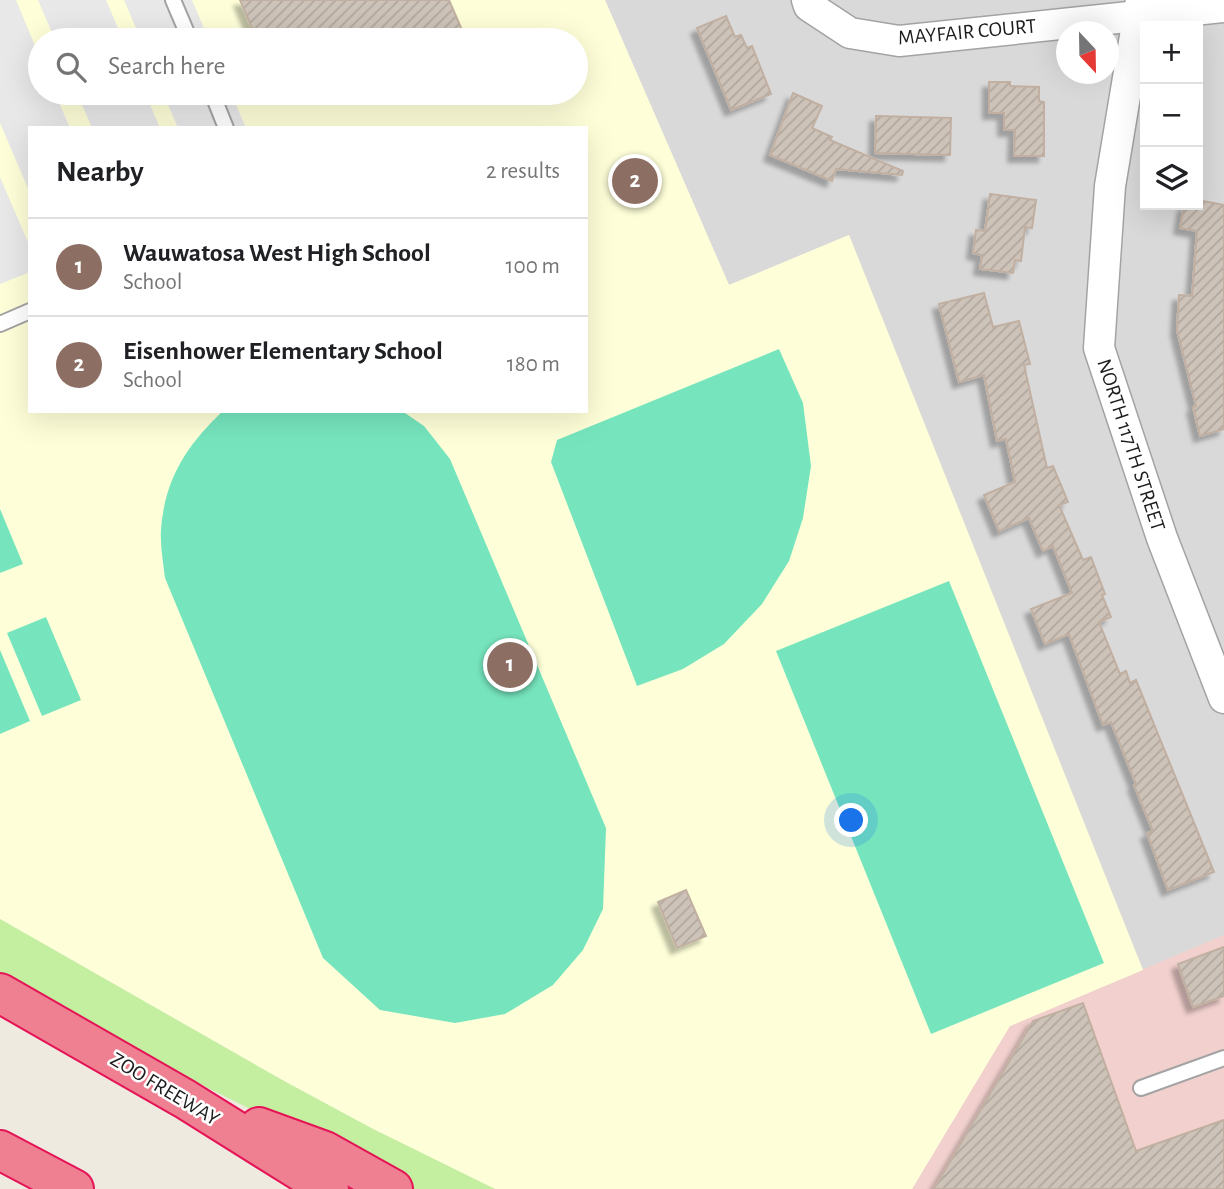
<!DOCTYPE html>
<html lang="en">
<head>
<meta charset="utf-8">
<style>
	:root { --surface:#fff; --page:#f6f6f6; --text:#202124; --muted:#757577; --line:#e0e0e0; --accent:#2563eb }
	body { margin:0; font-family:"Alegreya Sans",sans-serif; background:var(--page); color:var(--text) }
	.controls { position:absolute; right:21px; top:21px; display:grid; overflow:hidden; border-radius:0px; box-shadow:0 7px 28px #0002 }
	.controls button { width:63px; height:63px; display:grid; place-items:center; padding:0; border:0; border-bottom:2px solid var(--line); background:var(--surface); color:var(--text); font:35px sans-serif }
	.compass { position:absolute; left:1056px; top:21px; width:63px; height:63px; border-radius:50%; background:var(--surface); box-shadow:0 7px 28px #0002; rotate:158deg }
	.you { position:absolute; left:852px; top:821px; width:24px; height:24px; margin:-18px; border:5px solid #fff; border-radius:50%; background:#1a73e8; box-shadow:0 0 0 10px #1a73e833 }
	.badge { display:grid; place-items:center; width:46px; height:46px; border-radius:50%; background:var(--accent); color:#fff; font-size:23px; font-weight:700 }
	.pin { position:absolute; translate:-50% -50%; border:4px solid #fff; box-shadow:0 2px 7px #0006 }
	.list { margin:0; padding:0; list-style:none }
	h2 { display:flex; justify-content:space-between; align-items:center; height:91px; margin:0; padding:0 28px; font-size:30px }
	h2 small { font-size:23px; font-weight:400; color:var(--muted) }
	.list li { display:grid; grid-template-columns:46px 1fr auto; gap:21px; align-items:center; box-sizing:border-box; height:98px; padding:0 28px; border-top:2px solid var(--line) }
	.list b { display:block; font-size:26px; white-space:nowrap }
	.list p { margin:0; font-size:23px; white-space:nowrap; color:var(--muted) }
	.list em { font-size:23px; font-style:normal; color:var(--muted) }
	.icon { flex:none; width:38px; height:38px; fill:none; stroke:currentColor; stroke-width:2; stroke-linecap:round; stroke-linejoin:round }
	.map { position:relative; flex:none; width:1224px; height:1189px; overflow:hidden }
	.search { position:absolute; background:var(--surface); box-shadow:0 7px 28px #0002; left:28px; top:28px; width:560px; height:77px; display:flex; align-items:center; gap:18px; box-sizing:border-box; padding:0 24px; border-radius:38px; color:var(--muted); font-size:26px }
	.panel { position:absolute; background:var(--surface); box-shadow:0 7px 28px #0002; left:28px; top:126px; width:560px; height:287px; border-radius:0px }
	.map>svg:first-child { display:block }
	.residential { fill:#dad9d9; fill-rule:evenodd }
	.commercial { fill:#f1d0cd }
	.education { fill:#feffd8; fill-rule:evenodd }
	.grass { fill:#c4eea0 }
	.pitch { fill:#76e5be }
	.parking { fill:#e8e8e8 }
	.building { fill:url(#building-hatch); stroke:#c1b0a1; stroke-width:2; filter:url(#shadow) }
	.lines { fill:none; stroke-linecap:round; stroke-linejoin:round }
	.service-casing { stroke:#a3a3a3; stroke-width:18 }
	.minor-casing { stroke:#a3a3a3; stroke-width:33 }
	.motorway-casing { stroke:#e51456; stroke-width:42 }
	.service { stroke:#fff; stroke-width:14 }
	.minor { stroke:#fff; stroke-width:30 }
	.motorway { stroke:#ee8091; stroke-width:38 }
	.labels { text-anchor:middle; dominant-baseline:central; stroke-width:5; stroke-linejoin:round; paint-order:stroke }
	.street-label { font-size:21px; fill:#1c1c1c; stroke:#fff }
</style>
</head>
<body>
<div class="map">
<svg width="1224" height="1189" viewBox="0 0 1224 1189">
	<defs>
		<pattern id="building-hatch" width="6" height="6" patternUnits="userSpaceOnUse" patternTransform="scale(1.75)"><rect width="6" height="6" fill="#cec3b9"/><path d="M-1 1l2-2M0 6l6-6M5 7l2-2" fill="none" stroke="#b0a79e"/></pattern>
		<filter id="shadow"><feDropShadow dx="-6" dy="6" stdDeviation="2" flood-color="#0004"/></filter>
	</defs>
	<rect width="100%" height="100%" fill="#eeeae0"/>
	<path class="residential" d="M605,0H1224V935L1143,970L849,235L729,285ZM1145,26H1198V205H1145ZM1066,32H1108V74H1066Z"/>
	<polygon class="commercial" points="1224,935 1224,1189 912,1189 1009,1026"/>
	<path class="education" d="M0,0H605L729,285L849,235L1143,970L1010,1026L912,1189H495L373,1129L284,1081L0,919ZM40,40H576V93H40ZM30,128H586V411H30Z"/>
	<polygon class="grass" points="0,919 284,1081 373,1129 495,1189 410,1189 190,1079 0,974"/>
	<g class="pitch">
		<polygon points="779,349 803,403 811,466 803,518 789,561 762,604 724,644 683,669 637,686 551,462 557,440"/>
		<path d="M223,411H402L424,426L450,459L606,828L603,909L583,950L553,985L505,1014L455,1023L380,1010L323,958L165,578C163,562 160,544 161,529C165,478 187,445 223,411Z"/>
		<polygon points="0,509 23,564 0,573"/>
		<polygon points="949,581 1104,963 931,1034 776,651"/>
		<polygon points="46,617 81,700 42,716 7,633"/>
		<polygon points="0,650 30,721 0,734"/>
	</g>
	<g class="parking">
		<polygon points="0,0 16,0 40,58 40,93 55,93 70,128 30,128 30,193 0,123"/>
		<polygon points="38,0 106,0 123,40 55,40"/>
		<polygon points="124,0 192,0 209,40 141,40"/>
		<polygon points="77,93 145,93 160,128 92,128"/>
		<polygon points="163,93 231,93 246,128 178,128"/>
		<polygon points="0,177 30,247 30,272 0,284"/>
	</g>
	<g class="building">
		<polygon points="240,0 449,0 462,30 438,40 257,40"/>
		<polygon points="726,16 735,37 741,35 747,48 752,46 771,94 731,110 697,28"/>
		<polygon points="989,82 1010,82 1010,86 1039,87 1039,101 1044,102 1044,156 1014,156 1015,130 1004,130 1004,113 989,113"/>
		<polygon points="793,93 822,106 812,128 832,137 830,140 903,171 902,175 836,169 832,181 770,155"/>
		<polygon points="876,116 951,118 950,155 875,153"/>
		<polygon points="990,194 1036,200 1032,228 1025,227 1021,261 1015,260 1013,273 980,269 982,255 973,253 976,230 985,231"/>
		<polygon points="1198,200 1224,205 1224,429 1200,436 1193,407 1196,406 1177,330 1179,295 1192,296 1197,231 1180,228 1184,205 1198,205"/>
		<polygon points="984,293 993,327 1019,321 1030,364 1024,365 1047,468 1053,466 1068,502 1059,505 1083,560 1091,557 1105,594 1102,595 1111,617 1099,622 1120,674 1126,671 1130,683 1136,680 1214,872 1168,890 1147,833 1153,831 1134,785 1136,784 1111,722 1103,725 1069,634 1045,644 1031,609 1072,593 1053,546 1043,551 1029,518 999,531 984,495 1015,482 1006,439 997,441 984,375 959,382 939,304"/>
		<polygon points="686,890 706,936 677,948 658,902"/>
		<polygon points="1224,947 1224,996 1193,1007 1178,964"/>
		<polygon points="1083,1003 1136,1151 1224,1120 1224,1189 934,1189 1033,1021"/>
	</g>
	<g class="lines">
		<defs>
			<g id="service">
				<polyline points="173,0 190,40"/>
				<polyline points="212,93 226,128"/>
				<polyline points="0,324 30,311"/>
				<polyline points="1141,1088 1224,1058"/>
			</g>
			<g id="minor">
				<polyline points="807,0 809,6 850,33 899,41 1224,7"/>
				<polyline points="1141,0 1110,186 1099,348 1162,538 1224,698"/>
			</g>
			<g id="motorway">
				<polyline points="0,993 185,1099 329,1189"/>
				<polyline points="259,1127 325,1151 393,1189"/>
				<polyline points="0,1150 74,1189"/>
			</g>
		</defs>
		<use href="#service" class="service-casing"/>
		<use href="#minor" class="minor-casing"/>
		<use href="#motorway" class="motorway-casing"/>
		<use href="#service" class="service"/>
		<use href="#minor" class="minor"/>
		<use href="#motorway" class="motorway"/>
	</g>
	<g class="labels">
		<g class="street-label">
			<text transform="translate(967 32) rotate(-5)">MAYFAIR COURT</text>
			<text transform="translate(1131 445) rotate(72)">NORTH 117TH STREET</text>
			<text transform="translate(165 1089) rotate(31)">ZOO FREEWAY</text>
		</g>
	</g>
</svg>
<div class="controls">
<button>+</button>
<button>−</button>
<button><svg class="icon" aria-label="layers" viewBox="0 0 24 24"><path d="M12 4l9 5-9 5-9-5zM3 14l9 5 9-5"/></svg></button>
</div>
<svg class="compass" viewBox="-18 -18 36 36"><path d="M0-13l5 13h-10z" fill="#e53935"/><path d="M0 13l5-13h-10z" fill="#757577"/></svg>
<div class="you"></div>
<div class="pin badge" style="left:510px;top:665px;background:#8d6e63">1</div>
<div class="pin badge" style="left:635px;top:181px;background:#8d6e63">2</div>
<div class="search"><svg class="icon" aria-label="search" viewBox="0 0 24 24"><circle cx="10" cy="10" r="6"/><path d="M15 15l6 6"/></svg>Search here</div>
<section class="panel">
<h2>Nearby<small>2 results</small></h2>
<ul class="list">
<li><span class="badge" style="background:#8d6e63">1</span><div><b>Wauwatosa West High School</b><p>School</p></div><em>100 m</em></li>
<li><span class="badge" style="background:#8d6e63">2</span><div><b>Eisenhower Elementary School</b><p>School</p></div><em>180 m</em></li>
</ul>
</section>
</div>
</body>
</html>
